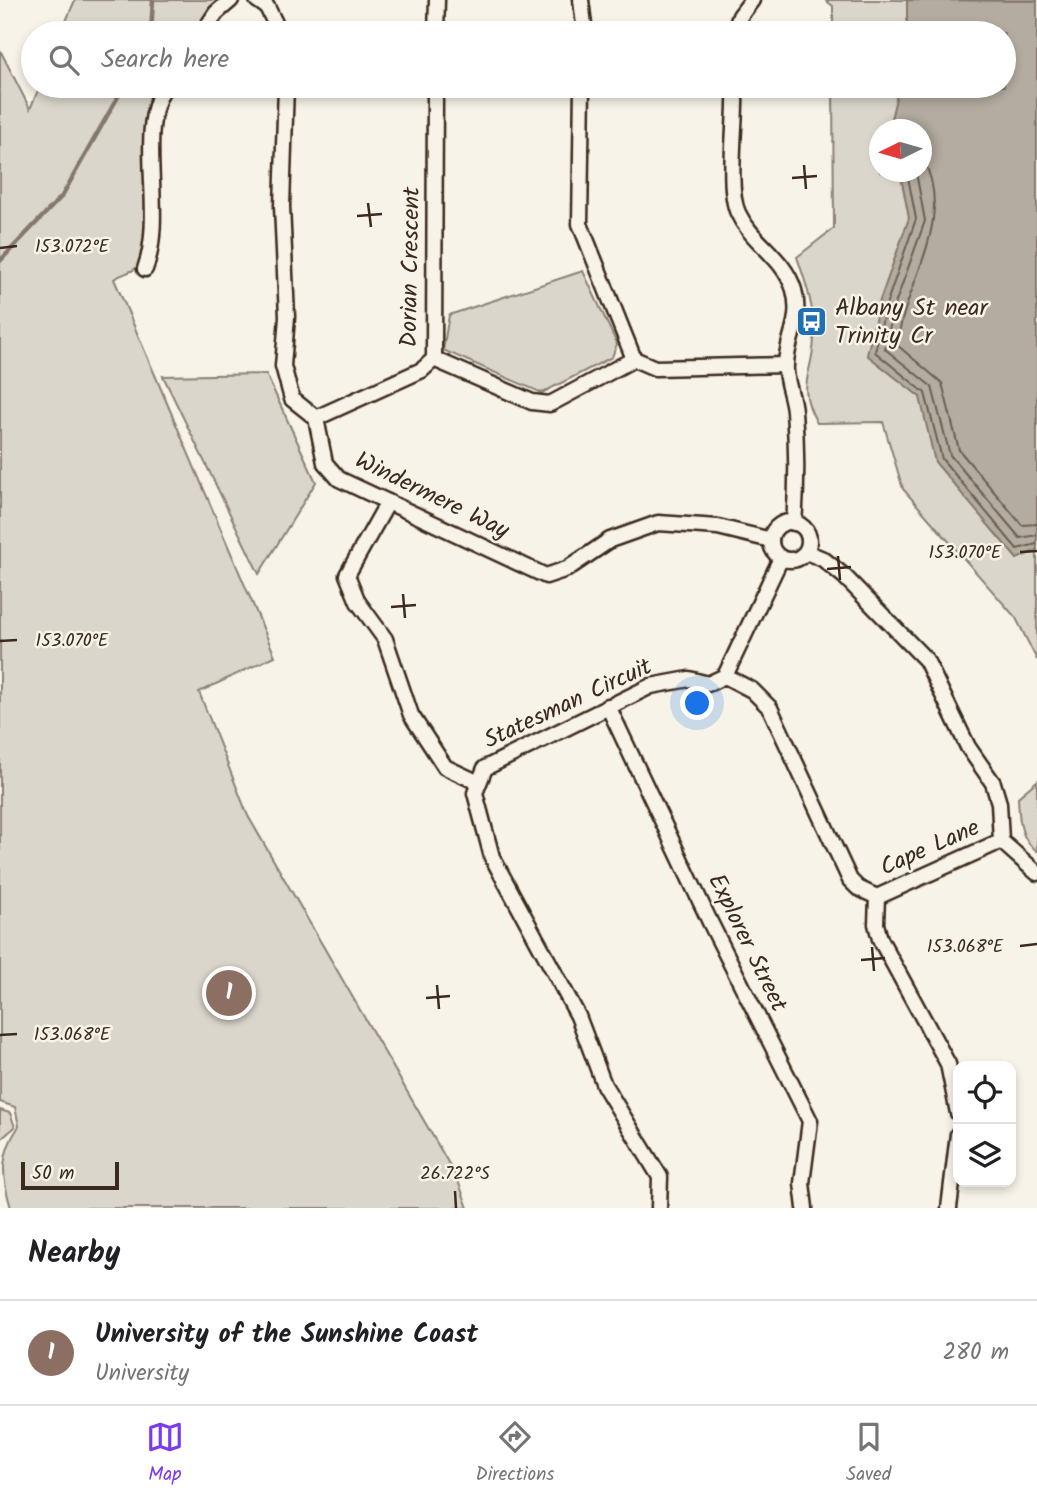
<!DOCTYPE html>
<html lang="en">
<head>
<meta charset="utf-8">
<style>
	:root { --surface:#fff; --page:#f6f6f6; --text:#202124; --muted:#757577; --line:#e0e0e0; --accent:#7c3aed }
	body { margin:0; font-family:Kalam,sans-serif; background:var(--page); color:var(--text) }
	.controls { position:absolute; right:21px; bottom:21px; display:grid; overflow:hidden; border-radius:14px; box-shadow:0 4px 10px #0003 }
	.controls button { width:63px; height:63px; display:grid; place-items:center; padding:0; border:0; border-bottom:2px solid var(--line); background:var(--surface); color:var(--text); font:35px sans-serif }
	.compass { position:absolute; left:869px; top:119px; width:63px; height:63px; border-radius:50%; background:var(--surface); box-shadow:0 4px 10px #0003; rotate:265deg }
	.scale { position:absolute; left:21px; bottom:18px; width:98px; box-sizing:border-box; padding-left:7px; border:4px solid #3b2a1e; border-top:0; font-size:19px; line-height:24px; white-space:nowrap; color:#3b2a1e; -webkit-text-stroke:5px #f7f3e8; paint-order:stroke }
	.you { position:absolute; left:698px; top:704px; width:24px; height:24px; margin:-18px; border:5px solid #fff; border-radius:50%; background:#1a73e8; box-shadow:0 0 0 10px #1a73e833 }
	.badge { display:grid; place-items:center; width:46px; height:46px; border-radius:50%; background:var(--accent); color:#fff; font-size:23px; font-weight:700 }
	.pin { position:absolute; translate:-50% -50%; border:4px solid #fff; box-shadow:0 2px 7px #0006 }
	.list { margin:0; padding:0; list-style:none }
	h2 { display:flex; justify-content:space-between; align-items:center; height:91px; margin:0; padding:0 28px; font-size:30px }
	h2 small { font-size:23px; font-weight:400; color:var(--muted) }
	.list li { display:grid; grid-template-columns:46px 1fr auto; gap:21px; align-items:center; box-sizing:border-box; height:105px; padding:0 28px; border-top:2px solid var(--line) }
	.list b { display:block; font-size:26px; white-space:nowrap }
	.list p { margin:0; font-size:23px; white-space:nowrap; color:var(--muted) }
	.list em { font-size:23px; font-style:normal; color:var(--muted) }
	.icon { flex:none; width:38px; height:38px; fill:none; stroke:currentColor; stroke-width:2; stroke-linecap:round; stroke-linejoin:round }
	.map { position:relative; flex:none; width:1037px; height:1208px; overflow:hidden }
	.search { position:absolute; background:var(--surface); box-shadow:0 4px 10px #0003; left:21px; right:21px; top:21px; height:77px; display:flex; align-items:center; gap:18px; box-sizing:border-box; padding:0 24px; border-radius:38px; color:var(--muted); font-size:26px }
	.sheet { height:196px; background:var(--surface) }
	nav { display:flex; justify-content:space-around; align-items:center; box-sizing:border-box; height:98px; border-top:2px solid var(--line); background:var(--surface); font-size:19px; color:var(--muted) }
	nav a { display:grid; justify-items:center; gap:4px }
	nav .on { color:var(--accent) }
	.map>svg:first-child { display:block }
	.green { fill:#dbd6cb; stroke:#8b8074; stroke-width:2; fill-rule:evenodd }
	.water { fill:#b4aca0; stroke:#84786c; stroke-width:2 }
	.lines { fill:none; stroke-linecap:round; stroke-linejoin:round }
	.shore { stroke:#6b5e52; stroke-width:2 }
	.stream { stroke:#84786c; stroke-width:4.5 }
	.minor-casing { stroke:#3b2a1e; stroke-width:19 }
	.minor { stroke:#f7f3e8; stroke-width:14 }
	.ticks { fill:none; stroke:#3b2a1e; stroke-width:2.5 }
	.labels { text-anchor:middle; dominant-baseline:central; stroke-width:5; stroke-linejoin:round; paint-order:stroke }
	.street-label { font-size:24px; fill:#3b2a1e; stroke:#f7f3e8 }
	.poi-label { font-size:24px; fill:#3b2a1e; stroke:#f7f3e8; text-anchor:start }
	.ticks-label { font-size:18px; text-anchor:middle; fill:#3b2a1e; stroke:#f7f3e8; stroke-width:5; stroke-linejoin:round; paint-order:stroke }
</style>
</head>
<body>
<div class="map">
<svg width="1037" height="1208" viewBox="0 0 1037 1208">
	<rect width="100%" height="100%" fill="#f7f3e8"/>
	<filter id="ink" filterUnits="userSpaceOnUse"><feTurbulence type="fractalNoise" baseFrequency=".0143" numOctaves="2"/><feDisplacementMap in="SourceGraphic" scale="14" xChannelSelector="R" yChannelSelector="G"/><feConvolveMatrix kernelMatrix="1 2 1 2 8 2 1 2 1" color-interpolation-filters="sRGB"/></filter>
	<g filter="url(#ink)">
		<g class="green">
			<polygon points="75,0 219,0 197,33 61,33"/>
			<path d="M825,0H1037V660L1016,618L903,489L883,422L817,423C795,383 813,376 814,338C815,309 806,283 797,257L834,228L833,86H1004V33H833V6ZM880,130H922V172H880Z"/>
			<path d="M0,50L30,109L40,86H156L149,101L145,118C145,144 154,249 139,266C133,272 121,274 114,279L275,656L199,692L248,816L457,1178L468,1208H11C1,1175 0,1154 19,1126L15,1107L0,1102Z"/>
			<polygon points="583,271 617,344 612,357 542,393 443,350 449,315"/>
			<polygon points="266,374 316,482 259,574 163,376"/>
			<path d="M1037,781V851C1019,840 1019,816 1018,797Z"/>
			<polygon points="0,1110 10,1113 15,1127 0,1140"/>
		</g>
		<polygon class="water" points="907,0 1037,1 1037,550 1017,559 935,462 920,397 867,355 879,303 909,218 900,172 922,172 922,130 892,129 890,123 899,86 1004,86 1004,33 907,33"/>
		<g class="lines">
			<g class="shore">
				<path d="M922,157C957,221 905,281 897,345L942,383L959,450L1022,525L1037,524"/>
				<polyline points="907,172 916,219 886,305 875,352 925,393 942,459 1017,549 1037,544"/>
				<polyline points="916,172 925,221 894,307 885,349 932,387 950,455 1020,538 1037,535"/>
			</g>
			<g class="stream">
				<polyline points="151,33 153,0"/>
				<polyline points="0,261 62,196 124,86"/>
			</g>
			<defs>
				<g id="minor">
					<polyline points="257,0 267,7 280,33"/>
					<polyline points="581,0 585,33"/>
					<polyline points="203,33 216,13 231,0"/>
					<polyline points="436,33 437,0"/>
					<polyline points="734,33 740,16 752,0"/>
					<polyline points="286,86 282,206 287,317 283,366 292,399 316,418 325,463 339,479 546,576 567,569 610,540 658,523 718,527 771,540"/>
					<polyline points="582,86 580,224 634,359 655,368 786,365"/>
					<path d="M735,86C737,119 726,187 738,213C752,243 784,257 794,290C802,320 788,336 786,363C784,379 793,395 794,411C797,448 797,485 794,523"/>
					<path d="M145,269C166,213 135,130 165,86"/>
					<polyline points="434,359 532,402 550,404 634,359"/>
					<polyline points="316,418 422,370 434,359 435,86"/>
					<polyline points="388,502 347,575 358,602 385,639 411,715 445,767 477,782"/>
					<circle cx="790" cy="541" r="19"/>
					<polyline points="806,552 823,559 844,576 926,660 968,747 993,783 999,803 1001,841 1037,873"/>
					<polyline points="725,676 781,558"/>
					<polyline points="608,706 710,922 810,1121 802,1183 805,1208"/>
					<polyline points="877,897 1001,841"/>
					<polyline points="659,1208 660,1177 604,1085 578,1016 492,857 475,793 485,768 651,686 689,679 708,684 725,676 752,690 770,708 850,880 858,888 877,897 876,924 880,939 948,1064 958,1113"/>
					<polyline points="949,1208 958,1134"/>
				</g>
			</defs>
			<use href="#minor" class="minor-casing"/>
			<use href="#minor" class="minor"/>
		</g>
	</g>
	<path class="ticks" d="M804,165L806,189M792,178L817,176M368,203L371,227M357,216L382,214M0,248L17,246M1020,552L1037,551M838,556L840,580M827,569L851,567M403,594L405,618M391,607L416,605M0,641L17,640M1020,946L1037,944M872,947L874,971M861,960L885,958M437,985L439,1009M426,998L450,996M0,1035L17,1034M455,1191L456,1208"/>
	<defs>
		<symbol id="bus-square" viewBox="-11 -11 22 22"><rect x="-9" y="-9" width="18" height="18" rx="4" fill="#1f6fb2" stroke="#f7f3e8"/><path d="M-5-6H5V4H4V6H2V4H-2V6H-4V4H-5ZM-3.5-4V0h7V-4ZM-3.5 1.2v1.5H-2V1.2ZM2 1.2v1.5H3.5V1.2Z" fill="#fff"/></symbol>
	</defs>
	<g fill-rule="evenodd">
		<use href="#bus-square" x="794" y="304" width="35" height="35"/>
	</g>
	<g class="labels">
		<g class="street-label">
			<text transform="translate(411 267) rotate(-89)">Dorian Crescent</text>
			<text transform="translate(432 496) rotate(26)">Windermere Way</text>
			<text transform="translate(568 704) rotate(-25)">Statesman Circuit</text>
			<text transform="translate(930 848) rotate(-24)">Cape Lane</text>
			<text transform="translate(747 943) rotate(64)">Explorer Street</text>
		</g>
		<g class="poi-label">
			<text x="835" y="308">Albany St near<tspan x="835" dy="28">Trinity Cr</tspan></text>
		</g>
	</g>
	<g class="ticks-label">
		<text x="72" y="252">153.072°E</text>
		<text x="965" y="558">153.070°E</text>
		<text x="72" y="646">153.070°E</text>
		<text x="965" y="952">153.068°E</text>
		<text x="72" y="1040">153.068°E</text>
		<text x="455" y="1179">26.722°S</text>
	</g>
</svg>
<div class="controls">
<button><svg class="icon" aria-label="locate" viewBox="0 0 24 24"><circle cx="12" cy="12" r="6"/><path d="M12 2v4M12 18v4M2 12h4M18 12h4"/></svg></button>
<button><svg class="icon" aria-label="layers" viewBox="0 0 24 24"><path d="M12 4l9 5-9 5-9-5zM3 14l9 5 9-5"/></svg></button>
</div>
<svg class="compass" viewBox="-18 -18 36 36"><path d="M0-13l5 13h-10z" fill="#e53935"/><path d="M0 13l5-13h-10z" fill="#757577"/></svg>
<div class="scale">50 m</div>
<div class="you"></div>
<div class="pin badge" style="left:229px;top:993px;background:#8d6e63">1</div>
<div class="search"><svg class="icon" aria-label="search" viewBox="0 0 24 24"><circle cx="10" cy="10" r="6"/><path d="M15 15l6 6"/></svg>Search here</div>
</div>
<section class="sheet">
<h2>Nearby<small></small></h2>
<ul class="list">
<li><span class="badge" style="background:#8d6e63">1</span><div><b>University of the Sunshine Coast</b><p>University</p></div><em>280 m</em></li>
</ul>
</section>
<nav>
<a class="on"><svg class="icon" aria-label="map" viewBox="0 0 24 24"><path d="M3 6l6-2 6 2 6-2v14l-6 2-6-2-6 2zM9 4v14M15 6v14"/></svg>Map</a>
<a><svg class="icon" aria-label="directions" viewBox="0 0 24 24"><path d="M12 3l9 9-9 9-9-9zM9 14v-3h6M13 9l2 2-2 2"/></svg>Directions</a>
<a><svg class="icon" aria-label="saved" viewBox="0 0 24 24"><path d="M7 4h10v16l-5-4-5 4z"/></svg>Saved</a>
</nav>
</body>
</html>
